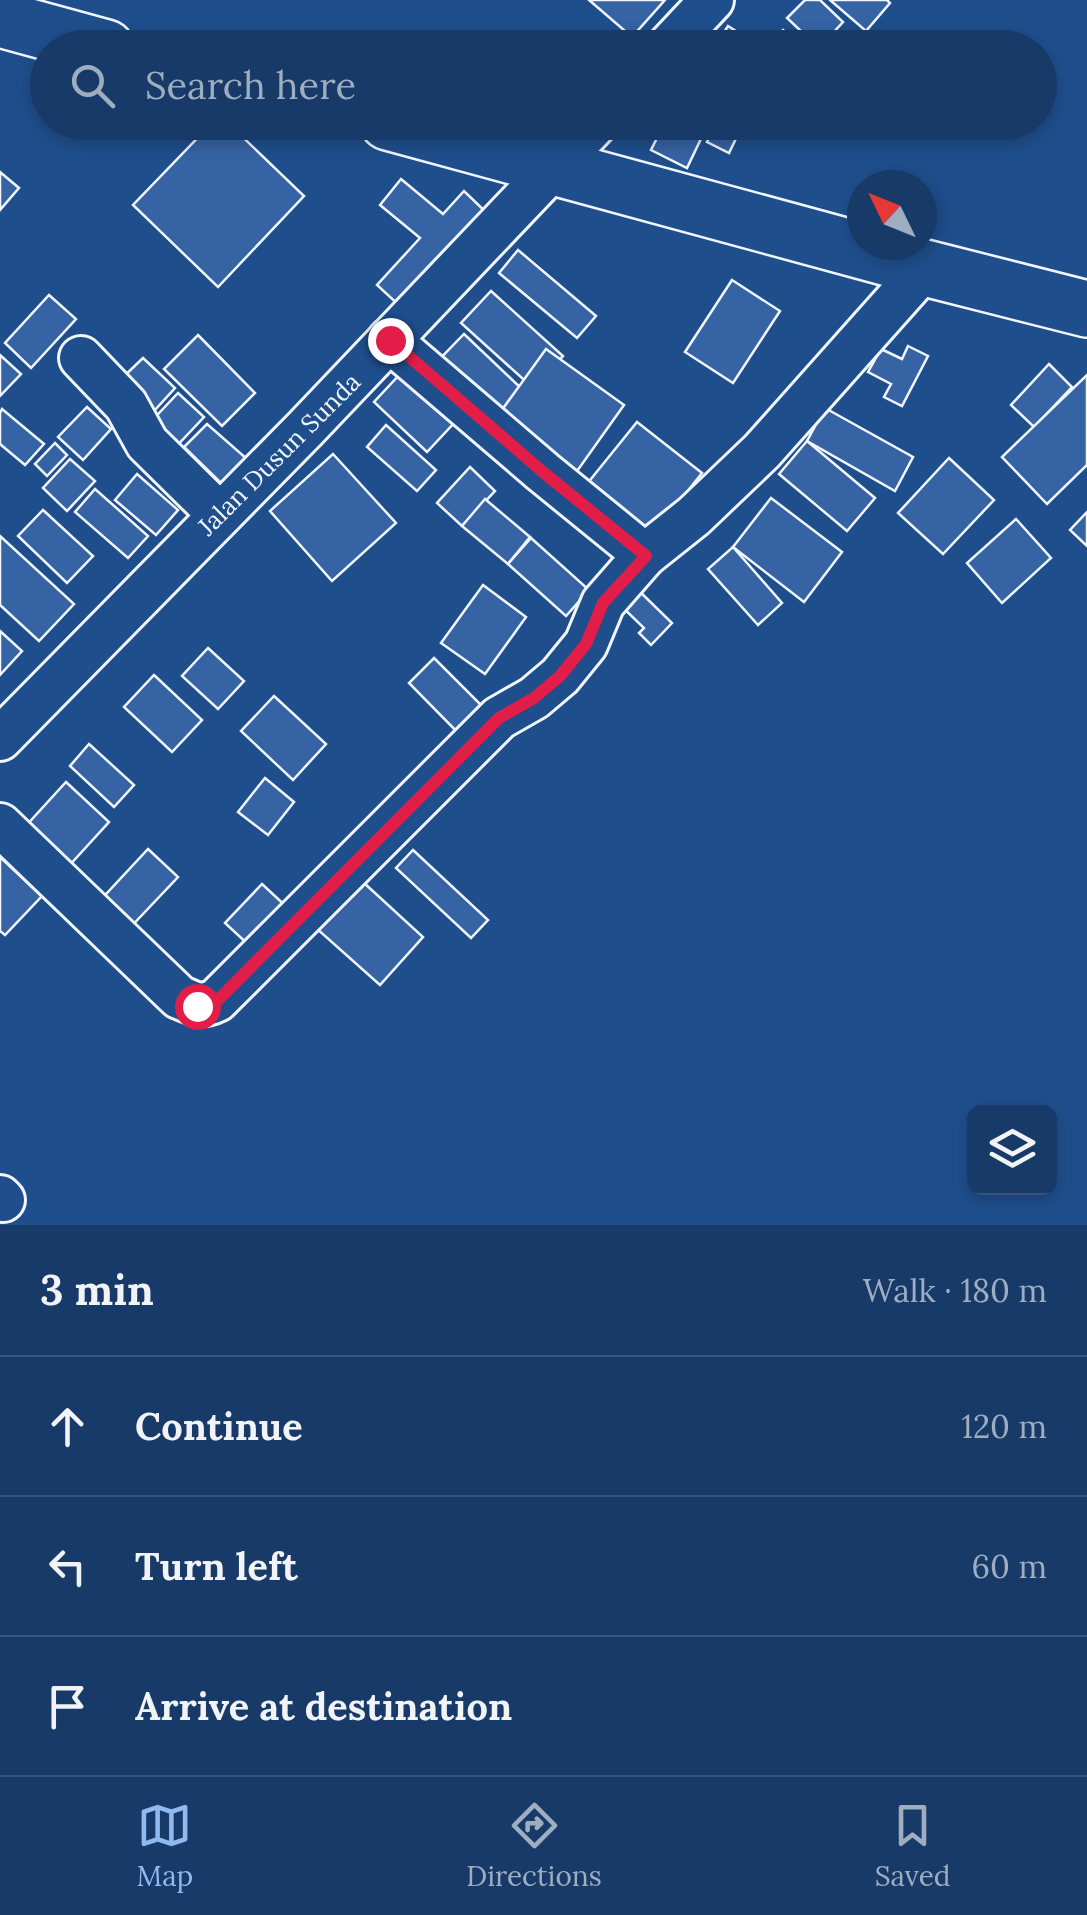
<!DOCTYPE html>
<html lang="en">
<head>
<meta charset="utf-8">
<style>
	:root { --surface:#173a69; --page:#20416f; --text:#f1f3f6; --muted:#9eadc0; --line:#36547d; --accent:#90b9f0 }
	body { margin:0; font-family:Lora,serif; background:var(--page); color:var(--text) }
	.controls { position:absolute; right:30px; bottom:30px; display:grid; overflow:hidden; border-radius:15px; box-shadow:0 5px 15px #0003 }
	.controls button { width:90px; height:90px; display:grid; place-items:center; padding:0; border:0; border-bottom:2px solid var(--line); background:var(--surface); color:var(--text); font:50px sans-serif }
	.compass { position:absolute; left:847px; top:170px; width:90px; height:90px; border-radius:50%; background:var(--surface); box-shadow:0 5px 15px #0003; rotate:313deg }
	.stop { position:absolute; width:30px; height:30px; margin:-22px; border:8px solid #e11d48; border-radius:50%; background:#fff }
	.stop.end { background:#e11d48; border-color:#fff; box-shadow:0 2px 10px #0008 }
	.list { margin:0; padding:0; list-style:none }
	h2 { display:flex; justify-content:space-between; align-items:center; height:130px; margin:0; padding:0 40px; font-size:42px }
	h2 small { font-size:32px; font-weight:400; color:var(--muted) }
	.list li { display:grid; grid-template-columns:65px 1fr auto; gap:30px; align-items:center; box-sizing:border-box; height:140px; padding:0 40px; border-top:2px solid var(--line) }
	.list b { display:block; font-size:38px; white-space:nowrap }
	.list em { font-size:32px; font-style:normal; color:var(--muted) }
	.icon { flex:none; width:55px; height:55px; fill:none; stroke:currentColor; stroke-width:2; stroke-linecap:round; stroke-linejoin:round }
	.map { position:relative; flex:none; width:1087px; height:1225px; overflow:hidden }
	.search { position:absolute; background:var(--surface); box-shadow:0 5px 15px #0003; left:30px; right:30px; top:30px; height:110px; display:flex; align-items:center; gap:25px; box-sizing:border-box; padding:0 35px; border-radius:55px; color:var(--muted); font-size:38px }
	.sheet { height:550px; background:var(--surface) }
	nav { display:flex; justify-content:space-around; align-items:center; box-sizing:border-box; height:140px; border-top:2px solid var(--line); background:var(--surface); font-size:28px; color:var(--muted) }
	nav a { display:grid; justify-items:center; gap:5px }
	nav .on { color:var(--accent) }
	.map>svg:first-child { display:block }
	.building { fill:#3563a3; stroke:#f2f6ff; stroke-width:2.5 }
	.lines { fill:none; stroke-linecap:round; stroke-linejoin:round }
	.minor-casing { stroke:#f2f6ff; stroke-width:48 }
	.highway-casing { stroke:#f2f6ff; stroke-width:60 }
	.minor { stroke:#1f4e8c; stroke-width:42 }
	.highway { stroke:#1f4e8c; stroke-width:55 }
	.route { stroke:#e11d48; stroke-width:12 }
	.labels { text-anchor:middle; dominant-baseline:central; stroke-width:8; stroke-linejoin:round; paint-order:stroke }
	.street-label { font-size:25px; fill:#f2f6ff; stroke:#1f4e8c }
</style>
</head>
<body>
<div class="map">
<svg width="1087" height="1225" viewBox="0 0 1087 1225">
	<rect width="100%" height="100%" fill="#1f4e8c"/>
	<g class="building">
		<polygon points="589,0 665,0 632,37"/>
		<polygon points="805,0 820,0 843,22 819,48 787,18"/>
		<polygon points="830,0 887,0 890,3 866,31"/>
		<polygon points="728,26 755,43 752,48 714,48"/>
		<polygon points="783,30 802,48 768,46"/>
		<polygon points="213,122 227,122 304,196 218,287 133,205"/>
		<polygon points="665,122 709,122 687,168 651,150"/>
		<polygon points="717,122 744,122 729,153 707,142"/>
		<polygon points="0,172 19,188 0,210"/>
		<polygon points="401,179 443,214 464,191 488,214 402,308 377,285 420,238 380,205"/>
		<polygon points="518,250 596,316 577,338 499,273"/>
		<polygon points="732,280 780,311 733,383 685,352"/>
		<polygon points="491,291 563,356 533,388 461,323"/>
		<polygon points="49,295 76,319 31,368 5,343"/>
		<polygon points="464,334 524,391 491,425 431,368"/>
		<polygon points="198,335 255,393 222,426 164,369"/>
		<polygon points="908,346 928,356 902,406 884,397 891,384 868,372 881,349 902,359"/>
		<polygon points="546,349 624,405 570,481 491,425"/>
		<polygon points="0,355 21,374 0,396"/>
		<polygon points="143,358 175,388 154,411 119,381"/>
		<polygon points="1049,364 1072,387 1034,427 1011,405"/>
		<polygon points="402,372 455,422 427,452 374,402"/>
		<polygon points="1087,375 1087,465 1047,504 1002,457"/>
		<polygon points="178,393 204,417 171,452 145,428"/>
		<polygon points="87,407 111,429 83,460 58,437"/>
		<polygon points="825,408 913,457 895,491 807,441"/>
		<polygon points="2,409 44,444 25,465 0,444 0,413"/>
		<polygon points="637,422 702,473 643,547 578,495"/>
		<polygon points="207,424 247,459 223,485 184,447"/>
		<polygon points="386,425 436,470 417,491 367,447"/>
		<polygon points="807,441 875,498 847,531 779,474"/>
		<polygon points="55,443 67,455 47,476 35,464"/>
		<polygon points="333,454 396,523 332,581 270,511"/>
		<polygon points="949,458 994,500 943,554 898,513"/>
		<polygon points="70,459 95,481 67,511 43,488"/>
		<polygon points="470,467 495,491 462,526 437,503"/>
		<polygon points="137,474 178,510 156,535 115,500"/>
		<polygon points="95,489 148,536 128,558 75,512"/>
		<polygon points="771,498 842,552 804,602 733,547"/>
		<polygon points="485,499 530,537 508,564 462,526"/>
		<polygon points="43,510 93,556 67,583 18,536"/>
		<polygon points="1087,512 1087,546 1070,530"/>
		<polygon points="1016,519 1051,558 1002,603 967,563"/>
		<polygon points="0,536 74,604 39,641 0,605"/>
		<polygon points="531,538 589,590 566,616 508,564"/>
		<polygon points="733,547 782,603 758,625 708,569"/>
		<polygon points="483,585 526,617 485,674 441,643"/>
		<polygon points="633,585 672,623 651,645 639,633 644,628 617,602"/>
		<polygon points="0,631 22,651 0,675"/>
		<polygon points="208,648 244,681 218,709 182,676"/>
		<polygon points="434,658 490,714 464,739 409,683"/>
		<polygon points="154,675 202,720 172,752 124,707"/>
		<polygon points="274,696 326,744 293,780 241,731"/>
		<polygon points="89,744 134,785 114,807 70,766"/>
		<polygon points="265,778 294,802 268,835 238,812"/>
		<polygon points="66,782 109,822 67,868 24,828"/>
		<polygon points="148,849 178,877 124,934 95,906"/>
		<polygon points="413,850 488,920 471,938 396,868"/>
		<polygon points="0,857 42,896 5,935 0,931"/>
		<polygon points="351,871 423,937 380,985 307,920"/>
		<polygon points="262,884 290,910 253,949 225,923"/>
	</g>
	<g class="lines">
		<defs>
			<g id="minor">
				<polyline points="667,48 712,0"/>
				<polyline points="389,340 543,472 645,555"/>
				<polyline points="81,358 126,405 147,443 219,514"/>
				<polyline points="0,739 305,429 597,122"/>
				<path d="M0,825L179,997C195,1004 201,1008 217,1000L499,718L534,698L560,676L586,644L603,603L645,555L694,516L762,451L925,268"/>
				<polyline points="0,1197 3,1200"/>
			</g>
			<g id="highway">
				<polyline points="0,19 106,48"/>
				<polyline points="388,122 925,268 1087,309"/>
			</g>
		</defs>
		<use href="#minor" class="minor-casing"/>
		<use href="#highway" class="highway-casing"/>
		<use href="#minor" class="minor"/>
		<use href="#highway" class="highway"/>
	</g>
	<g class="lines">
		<polyline class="route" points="197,1006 205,1006 218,1000 499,718 534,698 560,676 586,644 603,603 646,556 543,472 390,340"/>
	</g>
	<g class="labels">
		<g class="street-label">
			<text transform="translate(279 454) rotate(-45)">Jalan Dusun Sunda</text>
		</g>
	</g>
</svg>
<div class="controls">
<button><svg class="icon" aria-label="layers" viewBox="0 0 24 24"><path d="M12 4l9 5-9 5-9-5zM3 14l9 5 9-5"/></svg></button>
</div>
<svg class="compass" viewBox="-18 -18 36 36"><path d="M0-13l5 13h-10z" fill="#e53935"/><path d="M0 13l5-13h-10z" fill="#9eadc0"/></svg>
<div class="stop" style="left:197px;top:1006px"></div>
<div class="stop end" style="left:390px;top:340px"></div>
<div class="search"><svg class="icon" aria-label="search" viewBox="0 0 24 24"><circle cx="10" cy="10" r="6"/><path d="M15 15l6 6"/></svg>Search here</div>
</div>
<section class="sheet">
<h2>3 min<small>Walk · 180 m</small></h2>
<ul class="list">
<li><svg class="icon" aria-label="ahead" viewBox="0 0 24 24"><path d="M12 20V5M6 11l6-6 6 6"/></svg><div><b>Continue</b></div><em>120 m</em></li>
<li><svg class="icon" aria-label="left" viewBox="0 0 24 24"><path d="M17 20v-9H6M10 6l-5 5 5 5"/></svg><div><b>Turn left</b></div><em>60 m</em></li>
<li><svg class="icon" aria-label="arrive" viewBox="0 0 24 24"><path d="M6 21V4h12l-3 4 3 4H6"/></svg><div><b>Arrive at destination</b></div></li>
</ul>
</section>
<nav>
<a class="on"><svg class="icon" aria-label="map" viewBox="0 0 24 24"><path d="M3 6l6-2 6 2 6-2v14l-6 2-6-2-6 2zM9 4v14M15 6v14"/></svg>Map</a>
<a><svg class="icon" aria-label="directions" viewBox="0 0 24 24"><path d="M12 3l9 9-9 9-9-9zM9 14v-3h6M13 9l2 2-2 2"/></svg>Directions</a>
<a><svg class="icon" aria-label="saved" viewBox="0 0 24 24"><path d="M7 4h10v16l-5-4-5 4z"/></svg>Saved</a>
</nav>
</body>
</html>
